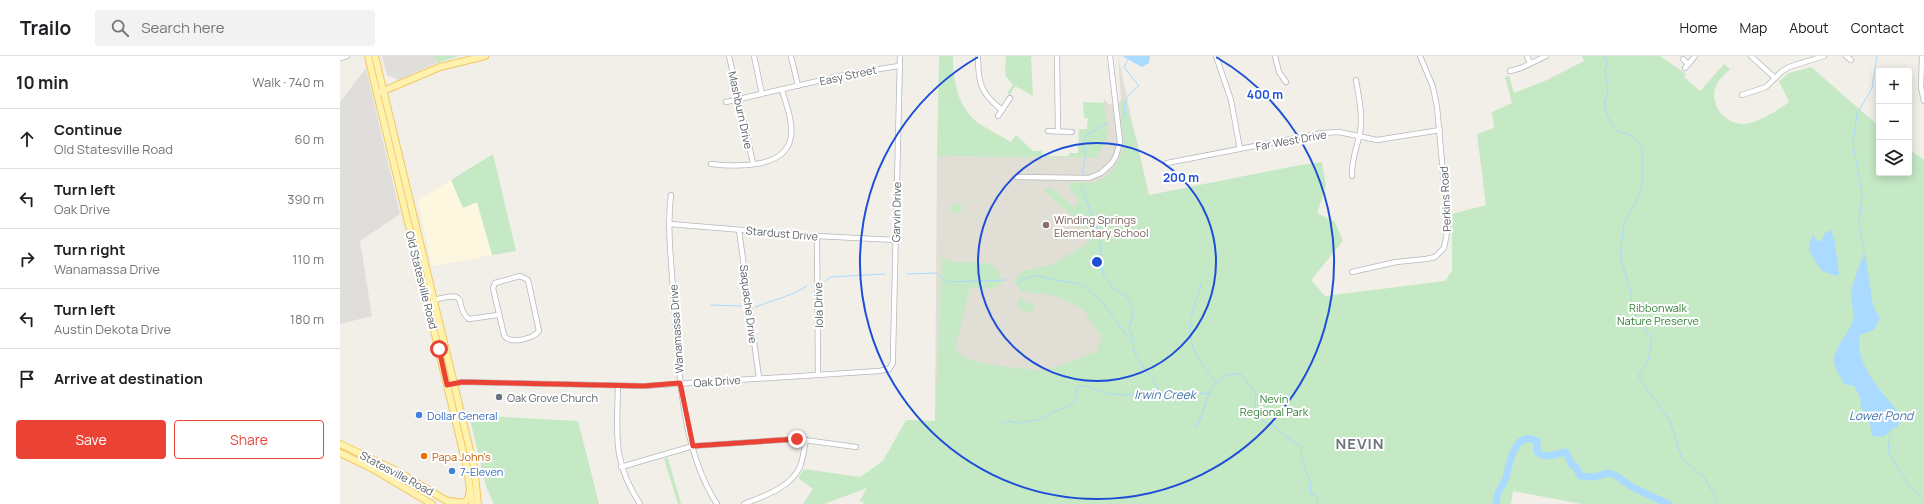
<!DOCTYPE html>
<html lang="en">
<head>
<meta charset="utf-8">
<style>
	:root { --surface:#fff; --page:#f2f2f2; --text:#202124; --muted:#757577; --line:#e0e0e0; --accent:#ea4335 }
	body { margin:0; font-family:Manrope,sans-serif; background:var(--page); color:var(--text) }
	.controls { position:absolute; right:12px; top:12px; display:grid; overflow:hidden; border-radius:4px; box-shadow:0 2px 10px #0003 }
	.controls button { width:36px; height:36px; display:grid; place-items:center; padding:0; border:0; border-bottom:1px solid var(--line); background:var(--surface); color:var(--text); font:20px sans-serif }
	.stop { position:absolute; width:12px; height:12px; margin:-9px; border:3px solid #ea4335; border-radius:50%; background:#fff }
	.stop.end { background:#ea4335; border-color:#fff; box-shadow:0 1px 4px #0008 }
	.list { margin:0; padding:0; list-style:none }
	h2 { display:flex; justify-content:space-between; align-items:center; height:52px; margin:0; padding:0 16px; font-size:17px }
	h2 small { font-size:13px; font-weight:400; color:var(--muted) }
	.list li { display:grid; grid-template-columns:26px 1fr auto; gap:12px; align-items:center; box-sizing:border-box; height:60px; padding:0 16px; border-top:1px solid var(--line) }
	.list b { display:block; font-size:15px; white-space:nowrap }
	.list p { margin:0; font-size:13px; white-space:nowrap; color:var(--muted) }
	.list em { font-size:13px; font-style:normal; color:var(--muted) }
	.actions { display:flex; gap:8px; padding:12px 16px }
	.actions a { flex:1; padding:9px 0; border:1px solid var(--accent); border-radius:4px; text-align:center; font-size:14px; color:var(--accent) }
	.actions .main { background:var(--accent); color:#fff }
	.icon { flex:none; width:22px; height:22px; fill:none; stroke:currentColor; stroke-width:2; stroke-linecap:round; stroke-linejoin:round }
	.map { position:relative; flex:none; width:1584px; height:448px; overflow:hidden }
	header { display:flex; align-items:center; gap:24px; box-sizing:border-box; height:56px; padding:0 20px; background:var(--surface); border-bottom:1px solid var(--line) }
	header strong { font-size:19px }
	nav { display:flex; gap:22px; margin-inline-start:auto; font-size:14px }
	.search { width:280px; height:36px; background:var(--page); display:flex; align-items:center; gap:10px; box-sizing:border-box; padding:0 14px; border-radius:4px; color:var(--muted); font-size:15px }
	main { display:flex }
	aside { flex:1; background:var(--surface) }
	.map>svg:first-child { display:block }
	.commercial { fill:#fef7e0 }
	.industrial { fill:#e0deda }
	.education { fill:#e1ded6 }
	.green { fill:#c5e8c5 }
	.water { fill:#aadaff }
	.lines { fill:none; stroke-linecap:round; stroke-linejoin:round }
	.stream { stroke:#aadaff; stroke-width:1 }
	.river { stroke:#aadaff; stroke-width:7 }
	.minor-casing { stroke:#b5b8bc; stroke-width:6 }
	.major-casing { stroke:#f2c960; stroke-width:8 }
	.minor { stroke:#fff; stroke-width:4.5 }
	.major { stroke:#fff2af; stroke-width:6 }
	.route { stroke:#ea4335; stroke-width:5 }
	.ring { fill:none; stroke:#1d4ed8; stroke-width:2 }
	.education-dot { fill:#8d6e63; stroke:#fff; stroke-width:1.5 }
	.worship-dot { fill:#6b7280; stroke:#fff; stroke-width:1.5 }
	.shop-dot { fill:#3f7fe0; stroke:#fff; stroke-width:1.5 }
	.food-dot { fill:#e8710a; stroke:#fff; stroke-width:1.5 }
	.labels { text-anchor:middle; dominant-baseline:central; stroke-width:4; stroke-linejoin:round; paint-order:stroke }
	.street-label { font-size:11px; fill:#5f6368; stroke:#fff }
	.education-label { font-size:11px; fill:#785e54; stroke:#fff; text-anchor:start }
	.park-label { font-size:11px; fill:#348238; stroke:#fff }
	.worship-label { font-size:11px; fill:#5b616d; stroke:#fff; text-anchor:start }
	.shop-label { font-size:11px; fill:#366cbe; stroke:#fff; text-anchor:start }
	.food-label { font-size:11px; fill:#c56008; stroke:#fff; text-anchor:start }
	.water-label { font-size:12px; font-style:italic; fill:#4174aa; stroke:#fff }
	.district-label { font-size:15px; font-weight:bold; letter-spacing:1px; fill:#70757a; stroke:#fff }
	.centre { fill:#1d4ed8; stroke:#fff; stroke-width:2 }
	.ring-label { font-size:12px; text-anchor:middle; font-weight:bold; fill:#1d4ed8; stroke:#fff; stroke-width:4; stroke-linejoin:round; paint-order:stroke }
</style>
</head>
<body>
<header>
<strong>Trailo</strong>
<div class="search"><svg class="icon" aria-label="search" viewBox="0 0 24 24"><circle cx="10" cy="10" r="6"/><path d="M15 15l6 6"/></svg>Search here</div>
<nav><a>Home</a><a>Map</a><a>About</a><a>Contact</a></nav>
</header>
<main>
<aside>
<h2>10 min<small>Walk · 740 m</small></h2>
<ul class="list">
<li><svg class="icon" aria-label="ahead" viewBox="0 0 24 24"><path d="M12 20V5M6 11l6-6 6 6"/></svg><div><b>Continue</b><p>Old Statesville Road</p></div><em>60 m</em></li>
<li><svg class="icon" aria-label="left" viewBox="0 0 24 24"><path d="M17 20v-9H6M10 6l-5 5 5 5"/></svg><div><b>Turn left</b><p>Oak Drive</p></div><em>390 m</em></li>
<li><svg class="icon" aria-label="right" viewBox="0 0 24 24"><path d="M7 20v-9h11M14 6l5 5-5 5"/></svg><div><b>Turn right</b><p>Wanamassa Drive</p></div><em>110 m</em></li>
<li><svg class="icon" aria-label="left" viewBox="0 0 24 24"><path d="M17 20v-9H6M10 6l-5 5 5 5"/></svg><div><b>Turn left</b><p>Austin Dekota Drive</p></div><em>180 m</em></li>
<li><svg class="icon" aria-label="arrive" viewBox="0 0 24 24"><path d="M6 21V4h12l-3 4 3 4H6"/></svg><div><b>Arrive at destination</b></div></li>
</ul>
<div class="actions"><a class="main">Save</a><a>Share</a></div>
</aside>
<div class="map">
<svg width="1584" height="448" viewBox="0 0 1584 448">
	<rect width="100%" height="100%" fill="#f1efe8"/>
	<polygon class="commercial" points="111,124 123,152 137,146 152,199 92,210 78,145"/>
	<g class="industrial">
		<polygon points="42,0 94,0 97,7 59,24 47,19"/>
		<polygon points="26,12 60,158 20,185 32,260 0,268 0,46"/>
	</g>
	<polygon class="education" points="778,0 840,289 595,365 597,100 757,102 764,42 767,47 773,49 778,48 781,43"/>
	<g class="green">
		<polygon points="94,0 119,0 97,7"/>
		<path d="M599,0H613C613,24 617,49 636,65C646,73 660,79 671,86L676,79L693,95H702V100H729V97H738L739,73H747L748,62H744L743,46L764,47L768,79L757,102L597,100Z"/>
		<polygon points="666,0 693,0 691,2 693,40 675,30 670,39 667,37 673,29 665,19"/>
		<path d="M1242,0H1320L1346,18L1344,21L1360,35L1384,8L1390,13C1385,19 1379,22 1376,30C1369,47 1383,67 1401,68C1414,69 1439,54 1449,46L1439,25L1449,17L1471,11L1539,70V117H1569V93L1584,104V448H1241L1173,435L1171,448H523L524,445L519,446L527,432L484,448H463L473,433L458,422L464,413L520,421L543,405L566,364L595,365L602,201L613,206L649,207L659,215L661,229L651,233L630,231L615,293L624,302L652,309L705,315L756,296L762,281L742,252L716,240L680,235L674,224L683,215L714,208L749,186L746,171L704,135L708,131L713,133L735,152L738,145L729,130L730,126C738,126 751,128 758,125C773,118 785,98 784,82C783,68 777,54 784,42L796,82L809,139L955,110L982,106L986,130L977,157L995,166L1003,185L971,224L985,240L1105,225L1112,215V158L1146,149L1137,78L1154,72L1152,56L1172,47L1165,21L1169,20L1174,37L1207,24L1244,5Z"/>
		<polygon points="153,98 176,195 152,199 137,146 123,152 111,124"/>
		<polygon points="611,148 622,148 621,156 610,156"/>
		<polygon points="681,241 686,247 694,248 693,255 690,256 680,254 677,250 678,243"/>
		<polygon points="129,359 238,365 259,448 154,448 146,430"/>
		<polygon points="328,402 341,448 338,448 324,403"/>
	</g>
	<g class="water">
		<polygon points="782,0 810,0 809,7 802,11"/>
		<polygon points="1491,174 1495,186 1499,218 1497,220 1482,215 1469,195 1469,188 1473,179 1478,186 1482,184 1485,177"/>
		<path d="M1524,200L1526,202L1533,250L1540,262L1534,274L1520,279C1514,309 1542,335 1559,357L1560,363L1558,371L1553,372L1543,381L1532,380L1530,368L1520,350C1523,342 1517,337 1514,330L1504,328C1501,320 1493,311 1494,302C1497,288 1510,277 1513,263C1514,254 1511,247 1511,238C1511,232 1520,205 1524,200Z"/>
	</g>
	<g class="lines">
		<g class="stream">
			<polyline points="1264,0 1267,8 1265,15 1268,36 1264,48 1268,61 1276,74 1292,80 1302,91 1302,131 1295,148 1284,167 1280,201 1291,235 1292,253 1312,284 1308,305 1298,320 1330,365 1342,403 1364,421 1375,440 1376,448"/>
			<path d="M783,62L785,60C783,43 786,41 799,30L784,11L788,4"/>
			<polyline points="742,117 746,96 742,86 747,79 769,66"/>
			<path d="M741,130L759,177L763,218L774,233L786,240L790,246L793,258L789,273C794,279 792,290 796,299C802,313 816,322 819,337"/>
			<polyline points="1525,201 1519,167 1522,138 1513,87 1517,58 1532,32 1537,0"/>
			<polyline points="567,218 597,217 607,226 666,224"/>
			<polyline points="485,225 491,221 545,218"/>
			<path d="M862,227C852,256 841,281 863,309C867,315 870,321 877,325"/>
			<polyline points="677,228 681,224 696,219 713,224 737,227 746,232 764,248 792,287"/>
			<polyline points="371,249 401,250"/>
			<polyline points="415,251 455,237 467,230"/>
			<polyline points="664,367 668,365 677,367 698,364 720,353 729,351 736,343 736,333 741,330 750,331 764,337 781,339 827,336 836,338 850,336 869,338"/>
			<path d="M854,370L858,368C867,347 871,314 901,318L916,338L915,351L924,366L933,369L944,379L962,391C958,413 974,417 970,438L976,439L978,442L977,448"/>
			<polyline points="1550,377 1548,396 1569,429 1584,443"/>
		</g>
		<path class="river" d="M1156,448C1157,443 1157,437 1160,433C1162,429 1165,426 1166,422C1169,408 1175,373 1197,385V396C1207,404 1215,398 1226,396L1232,409L1236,411L1240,420L1254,421L1269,417L1275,419L1292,431L1328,448"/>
		<defs>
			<g id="minor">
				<polyline points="389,0 413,107"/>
				<polyline points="414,0 422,38"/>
				<polyline points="451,0 458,30"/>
				<path d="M638,0C638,26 640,37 662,54"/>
				<polyline points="717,0 718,75"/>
				<polyline points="876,0 891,44 900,93"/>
				<polyline points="935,0 939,16 946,26"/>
				<polyline points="1187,0 1190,7"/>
				<polyline points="1411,0 1435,22"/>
				<polyline points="1506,0 1511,4"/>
				<polyline points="1582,0 1581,32 1584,45"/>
				<polyline points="0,2 7,0"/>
				<polyline points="1343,3 1348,8"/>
				<polyline points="1345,12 1355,0"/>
				<polyline points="1170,15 1181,12 1206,0"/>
				<polyline points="1402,39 1426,31 1441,16 1449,11 1484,0"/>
				<polyline points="386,46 513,17 559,10"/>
				<polyline points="658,60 670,42"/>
				<polyline points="708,75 732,76"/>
				<polyline points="827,107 982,77 999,76 1037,84 1100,74"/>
				<path d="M371,108C396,111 447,113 451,80C453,65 446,48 442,34"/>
				<path d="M1012,120C1011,104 1017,92 1020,77C1023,59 1019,42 1016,24"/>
				<polyline points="677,121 749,122 761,117 772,107 776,100 780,86 770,0"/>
				<path d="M331,139C327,170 331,202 333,233C338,301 339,390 377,448"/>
				<polyline points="330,168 477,180 555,184"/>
				<polyline points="399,174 419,322"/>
				<polyline points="477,180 478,318"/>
				<polyline points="1012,216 1056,206 1086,203 1095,201 1104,192 1108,172 1097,51 1093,31 1080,0"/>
				<path d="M180,220L188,224L199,275C193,283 169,289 164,279L153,232L155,227Z"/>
				<path d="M94,244C133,233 112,250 129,263L158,259"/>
				<polyline points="107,329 122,326 304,330 539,315 549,313 553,307 553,298 560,0"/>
				<path d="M278,330C277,379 272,405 300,448"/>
				<polyline points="281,411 353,390 457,383 516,391"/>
				<path d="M404,448C424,440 450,432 460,411C463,403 464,393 466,384"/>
			</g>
			<g id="major">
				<polyline points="28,0 127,412 132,448"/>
				<polyline points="35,0 134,411 138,448"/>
				<polyline points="41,36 100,11 145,0"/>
				<polyline points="0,388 57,415 112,448"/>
				<polyline points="0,397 33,413 92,448"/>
				<polyline points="110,445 124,447 129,441 129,437"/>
			</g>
		</defs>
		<use href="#minor" class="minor-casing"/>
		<use href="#major" class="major-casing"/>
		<use href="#minor" class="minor"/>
		<use href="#major" class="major"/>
	</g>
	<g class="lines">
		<polyline class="route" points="99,293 107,329 122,326 304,330 340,327 353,390 457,383"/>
	</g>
	<g class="ring">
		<circle cx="757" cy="206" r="119"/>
		<path d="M876 1A237 237 0 1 1 638 1"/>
	</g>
	<circle class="education-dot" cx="706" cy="169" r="4"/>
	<circle class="worship-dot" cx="159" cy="341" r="4"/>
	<g class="shop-dot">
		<circle cx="79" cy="359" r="4"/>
		<circle cx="112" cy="415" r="4"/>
	</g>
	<circle class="food-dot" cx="84" cy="400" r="4"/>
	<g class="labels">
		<g class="street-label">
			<text transform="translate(508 19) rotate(-12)">Easy Street</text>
			<text transform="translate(401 54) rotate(78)">Mashburn Drive</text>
			<text transform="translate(951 84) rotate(-10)">Far West Drive</text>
			<text transform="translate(1105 143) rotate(-93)">Perkins Road</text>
			<text transform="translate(556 156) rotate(-89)">Garvin Drive</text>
			<text transform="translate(442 177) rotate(5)">Stardust Drive</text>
			<text transform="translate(82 224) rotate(76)">Old Statesville Road</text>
			<text transform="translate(409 248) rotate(83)">Saquache Drive</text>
			<text transform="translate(478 249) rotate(-91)">Iola Drive</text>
			<text transform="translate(336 273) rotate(-94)">Wanamassa Drive</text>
			<text transform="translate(377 325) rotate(-4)">Oak Drive</text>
			<text transform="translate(57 417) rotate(28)">Statesville Road</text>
		</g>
		<g class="education-label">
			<text x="714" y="163">Winding Springs<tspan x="714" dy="13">Elementary School</tspan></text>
		</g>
		<g class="park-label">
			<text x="1318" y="251">Ribbonwalk<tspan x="1318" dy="13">Nature Preserve</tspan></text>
			<text x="934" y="342">Nevin<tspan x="934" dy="13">Regional Park</tspan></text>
		</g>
		<g class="worship-label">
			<text x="167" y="341">Oak Grove Church</text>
		</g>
		<g class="shop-label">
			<text x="87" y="359">Dollar General</text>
			<text x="120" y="415">7-Eleven</text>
		</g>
		<g class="food-label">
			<text x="92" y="400">Papa John's</text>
		</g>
		<g class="water-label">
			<text x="825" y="338">Irwin Creek</text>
			<text x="1541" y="359">Lower Pond</text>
		</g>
		<g class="district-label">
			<text x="1020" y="387">NEVIN</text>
		</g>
	</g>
	<circle cx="757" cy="206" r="6" class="centre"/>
	<g class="ring-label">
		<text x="925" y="43">400 m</text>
		<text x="841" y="126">200 m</text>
	</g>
</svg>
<div class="controls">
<button>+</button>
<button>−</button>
<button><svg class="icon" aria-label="layers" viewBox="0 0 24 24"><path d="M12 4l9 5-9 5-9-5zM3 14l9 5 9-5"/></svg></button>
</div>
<div class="stop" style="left:99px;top:293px"></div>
<div class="stop end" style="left:457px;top:383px"></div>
</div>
</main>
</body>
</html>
